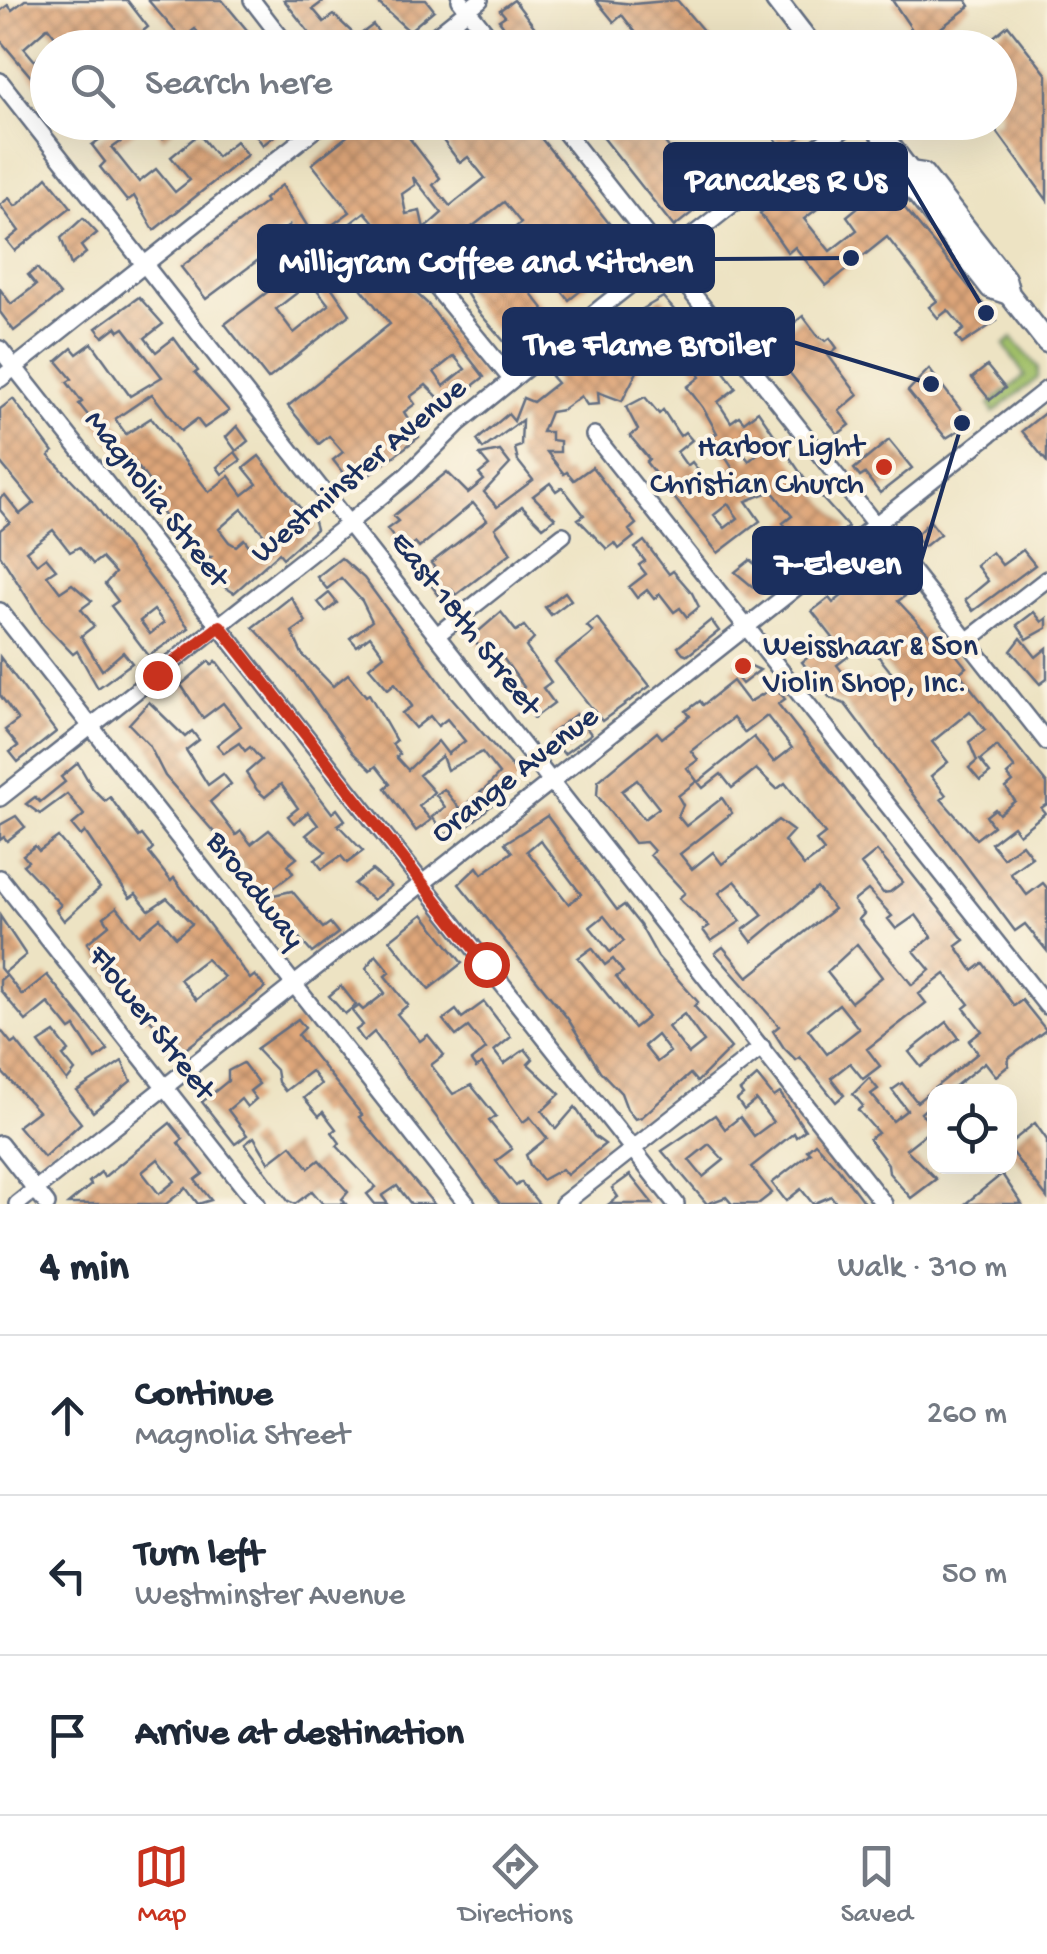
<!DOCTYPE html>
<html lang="en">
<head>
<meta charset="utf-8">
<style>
	:root { --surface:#fff; --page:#f6f6f7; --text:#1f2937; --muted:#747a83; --line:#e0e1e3; --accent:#c8321e }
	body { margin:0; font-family:"Gochi Hand",sans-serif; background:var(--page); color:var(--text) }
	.controls { position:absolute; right:30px; bottom:30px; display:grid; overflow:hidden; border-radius:20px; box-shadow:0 10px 40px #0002 }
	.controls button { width:90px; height:90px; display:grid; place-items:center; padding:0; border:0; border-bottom:2px solid var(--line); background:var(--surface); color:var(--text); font:50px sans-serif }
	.stop { position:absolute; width:30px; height:30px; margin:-22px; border:8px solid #c8321e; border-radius:50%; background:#fff }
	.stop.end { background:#c8321e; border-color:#fff; box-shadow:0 2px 10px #0008 }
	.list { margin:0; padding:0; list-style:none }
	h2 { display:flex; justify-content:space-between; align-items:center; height:130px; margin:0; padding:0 40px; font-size:42px }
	h2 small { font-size:32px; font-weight:400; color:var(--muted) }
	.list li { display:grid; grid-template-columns:65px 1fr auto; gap:30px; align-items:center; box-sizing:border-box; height:160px; padding:0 40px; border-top:2px solid var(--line) }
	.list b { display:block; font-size:38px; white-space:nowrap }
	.list p { margin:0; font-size:32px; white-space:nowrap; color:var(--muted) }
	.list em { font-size:32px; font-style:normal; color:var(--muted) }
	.icon { flex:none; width:55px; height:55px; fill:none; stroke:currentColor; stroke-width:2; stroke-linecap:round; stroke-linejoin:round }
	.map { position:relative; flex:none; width:1047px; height:1204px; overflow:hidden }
	.search { position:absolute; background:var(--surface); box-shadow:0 10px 40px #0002; left:30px; right:30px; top:30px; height:110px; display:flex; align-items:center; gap:25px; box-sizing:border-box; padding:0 35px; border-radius:55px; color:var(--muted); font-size:38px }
	.sheet { height:610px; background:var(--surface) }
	nav { display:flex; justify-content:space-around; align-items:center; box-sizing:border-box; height:140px; border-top:2px solid var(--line); background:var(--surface); font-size:28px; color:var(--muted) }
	nav a { display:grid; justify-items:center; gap:5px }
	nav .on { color:var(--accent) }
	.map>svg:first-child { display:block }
	.green { fill:#a0bf67; stroke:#5e7762; stroke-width:2.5 }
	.building { fill:url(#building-cross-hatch); fill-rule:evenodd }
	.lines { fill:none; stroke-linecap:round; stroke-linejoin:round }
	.minor-casing { stroke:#646e81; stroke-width:20 }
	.major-casing { stroke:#646e81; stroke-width:25 }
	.minor { stroke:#fff; stroke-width:15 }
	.major { stroke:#fff; stroke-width:20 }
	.route { stroke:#c8321e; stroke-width:12 }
	.poi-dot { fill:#c8321e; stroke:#fcf5e5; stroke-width:4 }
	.labels { text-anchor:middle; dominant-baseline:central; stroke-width:8; stroke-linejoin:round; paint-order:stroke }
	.poi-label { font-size:32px; fill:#1b2f5e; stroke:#fcf5e5; text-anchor:end }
	.street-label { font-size:32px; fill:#1b2f5e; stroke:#fcf5e5 }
	.leader { fill:none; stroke:#1b2f5e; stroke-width:4 }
	.callout-dot { fill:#1b2f5e; stroke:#fcf5e5; stroke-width:4 }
	.callout { fill:#1b2f5e; stroke:#1b2f5e; stroke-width:4 }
	.callout-label { font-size:35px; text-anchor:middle; font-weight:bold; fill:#fff }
</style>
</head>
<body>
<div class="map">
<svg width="1047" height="1204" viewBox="0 0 1047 1204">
	<defs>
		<pattern id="building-cross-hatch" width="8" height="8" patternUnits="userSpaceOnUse" patternTransform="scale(2.5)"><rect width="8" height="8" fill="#dea679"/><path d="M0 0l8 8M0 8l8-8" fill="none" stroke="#b38866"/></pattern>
	</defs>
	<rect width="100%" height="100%" fill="#fcf5e5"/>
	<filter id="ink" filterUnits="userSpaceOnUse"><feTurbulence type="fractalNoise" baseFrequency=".01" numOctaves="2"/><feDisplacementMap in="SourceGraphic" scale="20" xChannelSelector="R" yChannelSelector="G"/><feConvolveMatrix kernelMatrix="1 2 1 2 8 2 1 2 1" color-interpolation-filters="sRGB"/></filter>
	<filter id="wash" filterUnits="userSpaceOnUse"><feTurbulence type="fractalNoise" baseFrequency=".0048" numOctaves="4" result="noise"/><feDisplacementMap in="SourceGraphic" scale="40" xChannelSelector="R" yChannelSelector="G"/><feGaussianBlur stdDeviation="2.25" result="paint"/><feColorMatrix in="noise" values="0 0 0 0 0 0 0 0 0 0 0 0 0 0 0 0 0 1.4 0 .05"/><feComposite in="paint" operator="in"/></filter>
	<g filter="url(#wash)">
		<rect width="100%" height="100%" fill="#ede3c3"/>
		<polygon class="green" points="1012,338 1038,367 1038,378 993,413 989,404 1025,376 1004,345"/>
		<g id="blocks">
			<g class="building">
				<polygon points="25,0 127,0 148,27 122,48 100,48 91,36 76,48 64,48 48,27 24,48 35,61 48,51 48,97 0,40 0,11 8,5 12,10"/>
				<polygon points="148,0 222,0 262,48 198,48 206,42 195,29 182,39"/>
				<polygon points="284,0 325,0 313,9 324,22 334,15 357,37 373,25 380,34 380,48 321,48"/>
				<polygon points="375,0 426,0 434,10 409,31"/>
				<polygon points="514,0 536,29 517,44 499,20 505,16 500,10"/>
				<polygon points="596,0 633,4 677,0 718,48 648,48 622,15 614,22"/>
				<polygon points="892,0 966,0 970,6 921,43"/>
				<polygon points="1008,25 1047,75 1047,200 990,122 1000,122 1000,48 980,48"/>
				<polygon points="578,33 586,43 580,48 556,48"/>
				<polygon points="123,122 149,122 112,148 139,182 156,169 175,192 190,180 171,157 199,134 217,157 236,141 247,155 154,230 134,196 127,201 100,167 105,162 92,145"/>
				<polygon points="150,122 182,122 163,139"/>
				<polygon points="246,122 292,122 263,145"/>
				<path d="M365,122H397L440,178L433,185L450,206L485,178L468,157L460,163L429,122H528L636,257L598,286L594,280L569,300L512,230L521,223L504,202L468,230L485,251L493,245L549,316L532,329L537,335L514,353L477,310L431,237L408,242L410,231L393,235L388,249L397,253L390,269L427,303L484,377L447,406L426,385L410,397L415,404L404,412L419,437L364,479L360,474L350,482L333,460L343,452L329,436L319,444L288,406L390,324L325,243L333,236L354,263L367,252L378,227L365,212L334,236L328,228L350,212L312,164ZM413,177L442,213L424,229L420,211L406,214L402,194L415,185ZM454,356L465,369L444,386L434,372Z"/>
				<polygon points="591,122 649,122 709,199 674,227"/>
				<polygon points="762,122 819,122 784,150"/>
				<polygon points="47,177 71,207 15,251 7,241 19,231 0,205 9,198 15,206 19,204"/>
				<polygon points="803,183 821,206 804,219 830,251 857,230 847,216 880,189 890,190 997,321 962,344 956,336 964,329 948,310 938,318 929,307 937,301 887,237 826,286 795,247 788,253 760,213"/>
				<path d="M282,185L311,232L306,235L312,243L304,249L302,258L311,269L316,265L350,314L268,379L225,324L298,269L284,258L289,226L263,245L269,252L206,299L181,267L266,202L264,199ZM311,282L329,305L294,333L276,309Z"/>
				<polygon points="83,218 97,233 81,246 86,253 71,265 61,238"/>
				<polygon points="37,268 60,295 14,331 0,312 0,289 11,304 36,285 28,275"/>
				<path d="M139,297L163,324L145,338L156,352L174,338L198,371L195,373L229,411L204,428L197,419L181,431L152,394L115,419L126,434L151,418L209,492L229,476L243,495L257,484L244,468L259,456L305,514L313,518L316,529L283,558L279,553L234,593L219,583L203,564L211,557L203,556L186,533L181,537L167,520L144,488L150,483L130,456L125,460L120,455L79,404L82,402L67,382L72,379L57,361L72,348L77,354L92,343L130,396L162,377L124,328L119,331L116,327L103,337L96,328ZM242,509L269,540L254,552L244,539L236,546L229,542L219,529Z"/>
				<path d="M663,297L711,353L715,350L721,358L722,369L736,388L718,402L731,422L739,416L744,422L758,411L804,478L848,527L811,557L783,523L792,516L772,491L746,501L760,521L718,553L646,462L649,459L630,436L638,430L626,407L645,397L659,414L663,410L680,436L685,432L692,440L677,452L687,466L692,462L714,491L717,479L733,469L712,436L717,433L703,408L687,387L700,377L694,366L656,319L651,323L641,310ZM753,436L763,449L749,461L738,447ZM728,504L738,518L725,528L714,515Z"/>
				<polygon points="803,316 818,336 826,341 830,338 837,348 828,355 858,395 839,411 850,425 838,434 767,344"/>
				<polygon points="616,330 642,362 622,401 598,392 599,404 587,405 581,396 562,410 550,412 542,432 551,432 551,440 560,441 560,452 547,452 564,474 567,472 574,480 592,467 636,524 629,530 634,537 619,549 615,543 607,549 578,519 584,515 562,487 556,491 550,483 533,496 555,518 543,527 522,506 495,528 511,553 456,595 452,590 441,598 424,576 435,568 431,563 487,520 473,503 419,548 415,543 404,551 387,529 398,521 393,516 447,472 468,493 484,480 479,474 489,466 480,455 500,451 510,464 484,492 497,507 533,480 518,461 515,448 521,446 522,420 483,449 477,440 508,414 514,421 523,398 533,402 557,383 551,376 573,356 588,352"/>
				<polygon points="987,366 1005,388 990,400 972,378"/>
				<polygon points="929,369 971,423 946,438 908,391"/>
				<path d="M13,399L53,452L49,456L92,501L189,628L149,656L111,606L118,601L105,584L115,573L101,558L93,564L79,547L70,552L53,530L26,551L37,564L46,557L56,569L47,575L60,592L72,584L92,601L81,609L94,626L81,636L102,670L123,652L132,663L98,688L77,651L73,654L44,624L0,555V530L10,522L0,510V498L5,495L20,514L34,503L0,462V409ZM154,610L164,623L150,634L140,621Z"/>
				<polygon points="1047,411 1047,462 1022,431"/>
				<polygon points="237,426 248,441 236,451 226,437"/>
				<polygon points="889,440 912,468 880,493 865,474 860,477 854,469"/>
				<polygon points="235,452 241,460 222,474 217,467"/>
				<polygon points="930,521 940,534 924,547 915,536"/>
				<polygon points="644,541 669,574 673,571 692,593 699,607 687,617 680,608 674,612 660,594 654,599 647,590 637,598 629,587 646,574 639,565 645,561 635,548"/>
				<polygon points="1023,550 1035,565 973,611 965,600 988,581 976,565 992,552 1002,565"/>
				<polygon points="782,552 793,565 767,590 759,592 735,572 750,560 761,569"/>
				<polygon points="341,558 364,578 451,697 522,778 465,829 460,824 446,835 432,817 445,807 436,795 444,789 460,809 486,788 499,774 482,752 447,770 442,756 419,775 434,792 419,806 431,820 416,831 385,788 390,784 376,766 371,770 353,753 297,675 253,627 291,597 306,622 292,632 302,654 333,686 348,674 366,696 369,694 396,741 392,744 400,754 396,757 408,770 438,741 448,754 465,741 447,719 438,726 430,716 415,728 402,713 412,706 395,683 388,689 369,667 384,655 370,636 357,646 350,638 372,621 362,601 341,578 327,589 317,577"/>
				<path d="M883,563L901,585L905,596L898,601L937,643L950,647L966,667L959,673L1047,784V804L1041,808L1045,813L1019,834L1013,826L991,843L1003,858L1022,844L1032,857L1010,873L1027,895L1043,883L1047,888V951L1025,924L1015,931L845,704L830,698L802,662L833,638L812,611L829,598L833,603ZM867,642L898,681L882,693L870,679L856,690L837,665ZM970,711L985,730L969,742L977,761L969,768L980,781L990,773L980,760L997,746L1015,768L1007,775L1013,782L1006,788L1015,801L999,814L995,809L986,816L993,826L976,839L941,799L946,795L931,776L948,762L932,742Z"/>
				<polygon points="565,592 571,600 551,615 545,607"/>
				<polygon points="329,593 337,603 326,612 318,602"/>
				<polygon points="501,612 516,631 524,626 534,639 526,647 551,682 543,688 554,703 534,718 518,694 524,687 493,644 483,651 472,637"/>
				<polygon points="1034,612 1042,622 1047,618 1047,628 1027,639 1017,625"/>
				<polygon points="597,618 650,686 602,721 555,662 593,632 587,626"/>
				<polygon points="711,620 719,631 688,655 683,653 678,647"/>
				<polygon points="1021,638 1036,657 1047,648 1047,679 1040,684 1011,651"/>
				<polygon points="0,657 56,732 18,762 10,752 18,746 5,730 18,720 0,695"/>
				<polygon points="209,661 212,665 216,661 332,813 337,809 345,820 338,825 363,851 347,863 341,856 322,869 315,860 326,852 306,835 318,825 308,812 294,823 288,816 298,808 281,784 265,797 257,790 246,773 261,760 250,747 245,751 239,743 224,753 217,745 241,726 223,703 203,718 181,685"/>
				<polygon points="742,662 760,670 742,684 731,670"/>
				<path d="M733,681L749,702L775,687L785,699L778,704L964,940L956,946L973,971L983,963L1014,1006L1022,1000L1046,1030L1009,1058L1008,1066L996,1076L985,1062L948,1092H934V1102L921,1113L933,1128L906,1149L936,1179L911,1198L889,1173L888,1164L869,1139L878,1133L858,1110L863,1106L853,1094L869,1078L878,1089L871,1094L893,1121L907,1110L892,1090L902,1083L917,1102L978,1053L969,1041L982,1031L964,1008L969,1004L945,974L919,994L926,1003L867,1049L880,1066L863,1079L850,1063L831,1078L844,1095L836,1102L800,1057L796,1060L784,1048L773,1031L779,1026L715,953L723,947L748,977L834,909L817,888L752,942L743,930L763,915L735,881L719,893L741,921L711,941L703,930L709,926L682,902L679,898L685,893L650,855L654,851L646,842L634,843L597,795L598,781L657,732L662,738L690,716L686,711L700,701L703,705ZM767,716L792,748L774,762L754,737L698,782L703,788L721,774L732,788L756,769L777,789L785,783L825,834L816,841L824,851L804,866L784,841L793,831L778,820L722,864L713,852L692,869L680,854L732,813L722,798L686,826L678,816L683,805L678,796L697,781L687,768L698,760L691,751L733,718L745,733ZM637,780L659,808L644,819L622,791ZM877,851L903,882L890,892L883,893L861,864ZM868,890L892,916L888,919L896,929L916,915L932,937L914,951L930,970L912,985L859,919L864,914L854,901ZM857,944L882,977L851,1002L827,972ZM839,1004L859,1029L827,1054L808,1029Z"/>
				<polygon points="149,702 185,737 192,731 199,740 186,750 208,785 223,774 231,784 210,802 236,835 241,831 251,844 269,830 297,858 288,865 293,873 263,896 243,871 246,869 165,776 149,745 129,724"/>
				<polygon points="576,714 591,734 564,754 549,735"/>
				<path d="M78,763L93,789L105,801L110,797L139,837L142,835L153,849L149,853L171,881L174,878L250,979L255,975L265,988L174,1058L162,1044L167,1040L149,1018L145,1021L87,943L109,925L104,917L117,907L139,935L160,918L176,937L192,924L167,898L149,910L136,894L130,898L85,832L81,836L72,825L84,815L67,794L40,814L26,804L35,797L40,802L65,782L61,777ZM206,959L224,977L196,1000L180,979Z"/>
				<polygon points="16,816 25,827 7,841 4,837 0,840 0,825"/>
				<path d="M547,816L617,910L624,905L640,925L658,957L698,1002L694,1006L731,1048L697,1082L690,1074L642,1117L635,1119L627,1109L621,1093L600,1071L568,1019L459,884L477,867L482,874L512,852L505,843ZM540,840L581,894L569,904L527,851ZM604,916L624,941L610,952L590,927ZM592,948L605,965L613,959L623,972L616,977L648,1017L634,1028L578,958ZM684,1014L704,1042L689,1054L668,1027ZM657,1035L670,1052L657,1062L644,1046Z"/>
				<polygon points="58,837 100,888 64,921 56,910 61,905 23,865 28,861 23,855 35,846 39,851"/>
				<polygon points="372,870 391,886 373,900 354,884"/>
				<polygon points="292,891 323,928 330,923 338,933 312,953 264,897"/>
				<polygon points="423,914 462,963 429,989 390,940"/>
				<polygon points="0,916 26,955 4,973 0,968"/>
				<polygon points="376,955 390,972 385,976 408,1005 397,1014 420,1041 428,1035 444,1055 431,1065 453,1094 471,1085 496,1116 489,1121 512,1149 496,1161 516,1186 521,1182 539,1204 500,1204 374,1032 364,1041 356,1030 363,1025 352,1011 359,1006 363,1010 385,993 366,968"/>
				<polygon points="6,975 22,995 47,975 108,1050 96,1059 75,1027 70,1030 48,1003 26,1021 0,990 0,980"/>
				<polygon points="341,986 356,1005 345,1014 329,996"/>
				<polygon points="484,1002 511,1037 494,1051 504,1064 525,1049 533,1059 528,1064 560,1094 542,1111 556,1129 575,1107 594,1136 605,1144 567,1175 562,1169 542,1180 530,1165 526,1155 547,1138 530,1117 523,1122 482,1064 476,1068 471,1061 486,1049 468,1027 456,1036 443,1020 456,1010 462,1018"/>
				<polygon points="298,1019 305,1028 298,1035 362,1115 359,1117 434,1204 411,1204 397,1186 382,1196 388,1204 375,1204 367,1194 376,1187 337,1146 340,1143 332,1132 336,1129 323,1112 319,1116 304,1098 321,1084 311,1071 285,1091 278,1082 276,1070 256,1049"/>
				<polygon points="947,1022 959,1038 921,1067 909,1052"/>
				<polygon points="0,1029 12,1044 16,1041 81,1123 44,1157 18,1126 38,1111 0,1070"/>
				<polygon points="55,1033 69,1051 63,1056 75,1071 67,1081 39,1043"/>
				<polygon points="122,1061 131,1081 93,1112 77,1091"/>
				<polygon points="243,1063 259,1084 250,1091 256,1099 247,1107 241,1099 228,1110 247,1135 235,1144 202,1102 228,1081 228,1071"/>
				<path d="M757,1076L774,1097L780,1093L805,1130L796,1137L794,1133L751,1167L772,1193L758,1204H732L726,1197L707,1204L662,1151L715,1115L725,1129L740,1117L754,1136L773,1122L756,1100L744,1110L737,1100L743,1095L740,1091ZM709,1144L724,1160L703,1177L689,1160Z"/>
				<path d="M170,1123L183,1139L178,1143L203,1174L195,1180L211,1200L198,1204L186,1188L166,1204H68L91,1185L89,1182L101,1172L104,1177ZM158,1159L175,1181L159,1194L142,1172Z"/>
				<polygon points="1035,1123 1047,1140 1047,1198 1010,1150 1010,1143"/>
				<polygon points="254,1137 269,1162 291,1145 309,1168 319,1160 348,1192 342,1199 346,1204 323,1204 312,1191 295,1204 288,1201 245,1144"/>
				<polygon points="815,1143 838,1168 865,1204 837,1204 831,1196 813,1204 801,1189 786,1201 772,1183 810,1153 807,1150"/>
				<polygon points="1002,1174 1022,1204 965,1204"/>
				<polygon points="630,1175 653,1204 609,1204 618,1197 612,1188"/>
			</g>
		</g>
	</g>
	<g filter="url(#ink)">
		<use href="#blocks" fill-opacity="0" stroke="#646e81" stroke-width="2.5"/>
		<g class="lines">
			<defs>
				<g id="minor">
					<polyline points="252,0 289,48"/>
					<polyline points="460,0 498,48"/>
					<polyline points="420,48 480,0"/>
					<polyline points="0,81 884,1204"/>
					<polyline points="557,122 1047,742"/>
					<polyline points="417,264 511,379"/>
					<polyline points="0,349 676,1204"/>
					<polyline points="0,379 324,122"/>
					<polyline points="594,435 1047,1006"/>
					<polyline points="0,611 467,1204"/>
					<polyline points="437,635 563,535"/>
					<polyline points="967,641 1047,579"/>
					<polyline points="0,798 339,531 407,475 459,423 603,306 743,196 855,122"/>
					<polyline points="0,878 257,1204"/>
					<polyline points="0,1144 47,1204"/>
					<polyline points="17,1204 1047,389"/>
					<polyline points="563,1204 762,1047"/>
				</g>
				<g id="major">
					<polyline points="776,0 813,48"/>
					<polyline points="872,122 910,172 912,187 991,288 1009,294"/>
					<polyline points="910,172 923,174 1005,279 1009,294 1047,342"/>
				</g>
			</defs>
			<use href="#minor" class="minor-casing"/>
			<use href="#major" class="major-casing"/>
			<use href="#minor" class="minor"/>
			<use href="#major" class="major"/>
		</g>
	</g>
	<g class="lines" filter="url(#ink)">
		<polyline class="route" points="157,675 220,626 486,964"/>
	</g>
	<g class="poi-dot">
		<circle cx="884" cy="467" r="10"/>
		<circle cx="743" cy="666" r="10"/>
	</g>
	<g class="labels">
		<g class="poi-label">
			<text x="864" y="449">Harbor Light<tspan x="864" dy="37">Christian Church</tspan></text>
			<text x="763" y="648" text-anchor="start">Weisshaar &amp; Son<tspan x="763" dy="37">Violin Shop, Inc.</tspan></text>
		</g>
		<g class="street-label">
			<text transform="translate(360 472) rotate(-40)">Westminster Avenue</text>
			<text transform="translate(155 500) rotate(52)">Magnolia Street</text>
			<text transform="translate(464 625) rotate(52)">East 18th Street</text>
			<text transform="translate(516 776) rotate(-38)">Orange Avenue</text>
			<text transform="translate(254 891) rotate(52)">Broadway</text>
			<text transform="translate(150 1024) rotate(52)">Flower Street</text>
		</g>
	</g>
	<path class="leader" d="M986 313L906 177M851 258L713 259M931 384L793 342M962 423L921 561"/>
	<g class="callout-dot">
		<circle cx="986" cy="313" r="10"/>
		<circle cx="851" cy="258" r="10"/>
		<circle cx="931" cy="384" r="10"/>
		<circle cx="962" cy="423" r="10"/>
	</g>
	<g class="callout">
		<rect x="665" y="144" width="241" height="65" rx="10"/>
		<rect x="259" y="226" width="454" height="65" rx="10"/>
		<rect x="504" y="309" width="289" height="65" rx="10"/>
		<rect x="754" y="528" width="167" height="65" rx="10"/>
	</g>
	<g class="callout-label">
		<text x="786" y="189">Pancakes R Us</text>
		<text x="486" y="271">Milligram Coffee and Kitchen</text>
		<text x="649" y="354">The Flame Broiler</text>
		<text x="838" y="573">7-Eleven</text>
	</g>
</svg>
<div class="controls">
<button><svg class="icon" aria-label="locate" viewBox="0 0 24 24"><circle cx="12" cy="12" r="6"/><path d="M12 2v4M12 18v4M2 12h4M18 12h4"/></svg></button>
</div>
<div class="stop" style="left:486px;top:964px"></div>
<div class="stop end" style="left:157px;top:675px"></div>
<div class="search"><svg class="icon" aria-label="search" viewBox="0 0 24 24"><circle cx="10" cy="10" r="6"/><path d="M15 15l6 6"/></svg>Search here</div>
</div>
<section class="sheet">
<h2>4 min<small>Walk · 310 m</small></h2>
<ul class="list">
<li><svg class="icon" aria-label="ahead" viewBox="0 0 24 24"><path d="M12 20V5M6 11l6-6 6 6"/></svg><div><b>Continue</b><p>Magnolia Street</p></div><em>260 m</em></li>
<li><svg class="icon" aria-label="left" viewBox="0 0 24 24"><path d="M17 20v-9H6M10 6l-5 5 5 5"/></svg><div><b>Turn left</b><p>Westminster Avenue</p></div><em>50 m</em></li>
<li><svg class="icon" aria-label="arrive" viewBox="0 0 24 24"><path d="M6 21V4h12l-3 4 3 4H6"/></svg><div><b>Arrive at destination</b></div></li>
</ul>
</section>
<nav>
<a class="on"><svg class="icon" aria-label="map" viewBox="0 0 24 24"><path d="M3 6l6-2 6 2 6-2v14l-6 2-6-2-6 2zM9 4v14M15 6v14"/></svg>Map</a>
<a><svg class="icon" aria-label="directions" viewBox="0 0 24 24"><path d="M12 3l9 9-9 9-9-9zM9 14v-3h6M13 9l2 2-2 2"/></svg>Directions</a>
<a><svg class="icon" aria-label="saved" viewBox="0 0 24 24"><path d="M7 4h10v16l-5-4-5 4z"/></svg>Saved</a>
</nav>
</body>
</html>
